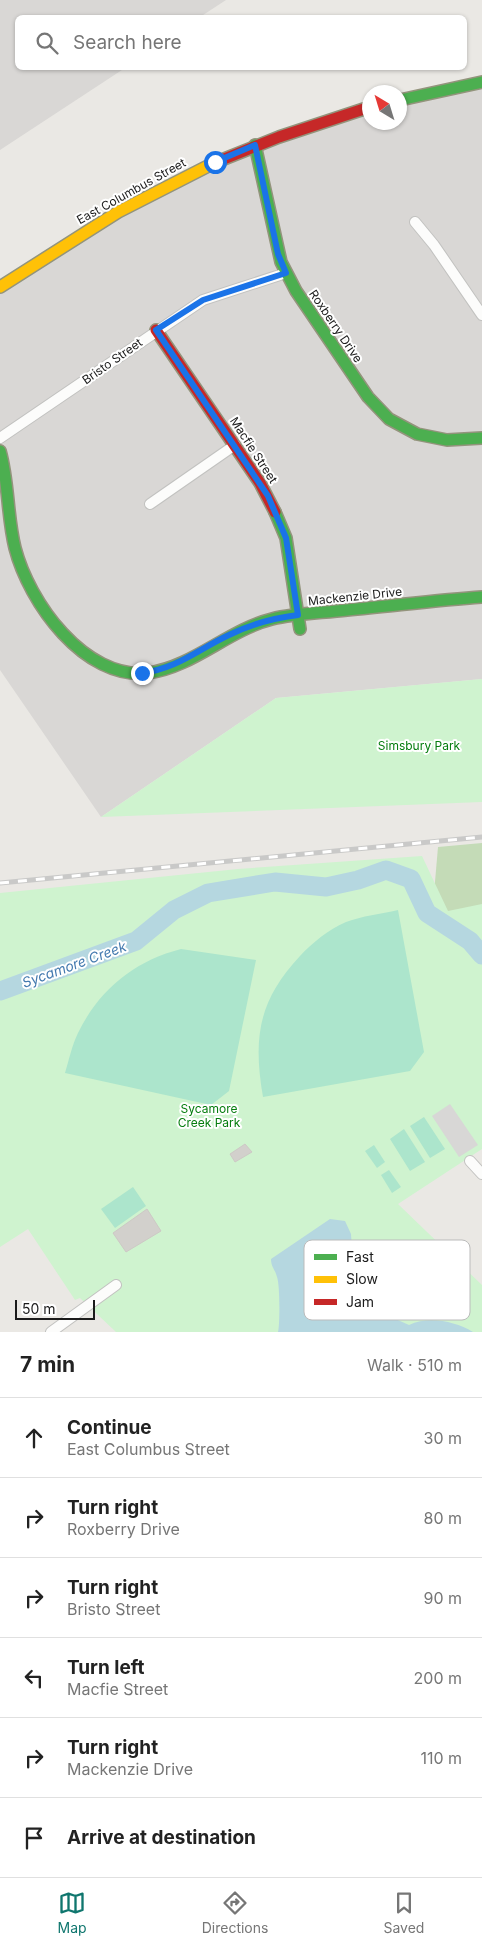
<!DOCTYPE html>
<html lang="en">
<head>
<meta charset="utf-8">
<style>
	:root { --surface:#fff; --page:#f6f6f6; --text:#222; --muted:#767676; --line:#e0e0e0; --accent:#0f766e }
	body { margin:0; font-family:Inter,sans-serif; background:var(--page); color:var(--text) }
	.compass { position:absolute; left:362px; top:85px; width:45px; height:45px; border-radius:50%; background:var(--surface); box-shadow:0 1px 4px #0004; rotate:322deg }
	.scale { position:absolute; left:15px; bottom:12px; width:80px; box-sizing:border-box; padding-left:5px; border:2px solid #1b1b1b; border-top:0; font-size:14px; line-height:18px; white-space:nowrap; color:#1b1b1b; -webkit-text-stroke:4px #fff; paint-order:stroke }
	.stop { position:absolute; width:15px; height:15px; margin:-11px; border:4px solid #1a73e8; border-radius:50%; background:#fff }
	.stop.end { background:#1a73e8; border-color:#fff; box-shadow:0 1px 5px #0008 }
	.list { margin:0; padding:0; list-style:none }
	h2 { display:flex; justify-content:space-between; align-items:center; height:65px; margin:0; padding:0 20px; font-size:21px }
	h2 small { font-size:16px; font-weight:400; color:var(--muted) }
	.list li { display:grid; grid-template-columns:32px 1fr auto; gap:15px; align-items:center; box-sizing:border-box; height:80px; padding:0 20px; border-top:1px solid var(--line) }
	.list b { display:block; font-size:19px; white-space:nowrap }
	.list p { margin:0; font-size:16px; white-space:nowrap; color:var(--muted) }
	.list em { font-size:16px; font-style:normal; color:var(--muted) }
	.icon { flex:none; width:28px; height:28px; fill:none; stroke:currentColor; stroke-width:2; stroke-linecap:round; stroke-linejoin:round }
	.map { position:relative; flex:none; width:482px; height:1332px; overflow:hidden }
	.search { position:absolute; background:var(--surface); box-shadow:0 1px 4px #0004; left:15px; right:15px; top:15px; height:55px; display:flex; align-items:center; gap:12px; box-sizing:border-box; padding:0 18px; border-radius:8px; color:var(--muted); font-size:19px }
	.sheet { height:545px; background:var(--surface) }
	nav { display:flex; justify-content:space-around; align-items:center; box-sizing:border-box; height:70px; border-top:1px solid var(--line); background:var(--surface); font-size:14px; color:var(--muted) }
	nav a { display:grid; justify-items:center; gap:2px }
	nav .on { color:var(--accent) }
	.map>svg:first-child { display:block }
	.residential { fill:#d9d7d5 }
	.forest { fill:#c4dbb7 }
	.park { fill:#cff3cf }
	.pitch { fill:#ace5cc }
	.parking { fill:#d8d7d6 }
	.water { fill:#b5d7e0 }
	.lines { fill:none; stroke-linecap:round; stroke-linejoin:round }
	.river { stroke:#b5d7e0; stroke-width:19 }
	.building { fill:#d2d0cc; stroke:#cdc9c5 }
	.street-casing { stroke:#c2c2c0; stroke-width:12 }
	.fast-casing { stroke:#93947c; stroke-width:14 }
	.slow-casing { stroke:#93947c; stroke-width:14 }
	.jam-casing { stroke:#93947c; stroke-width:14 }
	.street { stroke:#fcfcfb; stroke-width:10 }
	.fast { stroke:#4caf50; stroke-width:11 }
	.slow { stroke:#ffc107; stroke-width:11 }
	.jam { stroke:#c62828; stroke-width:11 }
	.rail-casing { stroke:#c9c9c8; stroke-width:5 }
	.rail { stroke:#fff; stroke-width:3; stroke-dasharray:9; stroke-linecap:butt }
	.route { stroke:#1a73e8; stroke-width:6 }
	.labels { text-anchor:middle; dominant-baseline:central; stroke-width:4; stroke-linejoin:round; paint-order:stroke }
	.street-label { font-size:12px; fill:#1b1b1b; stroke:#fff }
	.park-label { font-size:12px; fill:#057d0e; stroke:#fff }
	.water-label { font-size:14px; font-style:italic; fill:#447aaf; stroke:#fff }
	.key { fill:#fff; stroke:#bbb; stroke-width:1 }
	.key-label { font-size:14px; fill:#1b1b1b }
</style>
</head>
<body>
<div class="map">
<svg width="482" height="1332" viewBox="0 0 482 1332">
	<rect width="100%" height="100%" fill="#eae8e4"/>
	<g class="residential">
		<polygon points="0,0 226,0 200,17 18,18 18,68 125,68 0,150"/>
		<polygon points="482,82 482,679 276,698 101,817 0,670 0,287 148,195 369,108 370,122 400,122 400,101"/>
	</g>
	<polygon class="forest" points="482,843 482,975 431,928 438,847"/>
	<g class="park">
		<polygon points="482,679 482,802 101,817 276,698"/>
		<polygon points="422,856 448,911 482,904 482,1149 398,1204 482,1285 482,1332 116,1332 80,1298 75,1300 28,1229 0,1247 0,893 238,869"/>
	</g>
	<g class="pitch">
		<path d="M398,910L424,1052L410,1071L263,1097C253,1038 258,1001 300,956C312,943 329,929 346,922C362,916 381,914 398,910Z"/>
		<path d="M181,949L256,960L229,1091L211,1105L65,1073C69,1060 72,1045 78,1033C99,990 134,961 181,949Z"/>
		<polygon points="424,1117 445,1149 430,1158 410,1126"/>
		<polygon points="404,1129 425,1162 410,1171 390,1139"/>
		<polygon points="374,1145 385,1162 377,1168 365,1151"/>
		<polygon points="389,1170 401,1187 392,1193 381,1175"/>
		<polygon points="133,1187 146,1206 115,1228 101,1209"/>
	</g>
	<polygon class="parking" points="450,1104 478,1145 459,1157 432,1116"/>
	<path class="water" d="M330,1219L345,1221L351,1234L352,1249L372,1277V1288L375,1297L391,1317L409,1325C429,1316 454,1321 473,1332H278C280,1325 280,1284 277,1277C275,1269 271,1267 271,1259Z"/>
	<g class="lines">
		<polyline class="river" points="0,991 136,941 174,910 208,893 275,882 326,887 358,880 386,870 411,879 427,913 470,941 482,955"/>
	</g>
	<g class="building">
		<polygon points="245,1144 252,1152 235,1162 230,1154"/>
		<polygon points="147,1209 161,1231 126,1252 113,1233"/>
	</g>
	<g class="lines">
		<defs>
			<g id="street">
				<polyline points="415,222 434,245 482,315"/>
				<polyline points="0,438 203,300 286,273"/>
				<polyline points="150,504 235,445"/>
				<polyline points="470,1161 482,1174"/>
				<polyline points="51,1332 116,1285"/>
			</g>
			<g id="fast">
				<polyline points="400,100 482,82"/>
				<polyline points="255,145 281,262 296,291 368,397 389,419 417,434 447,440 482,438"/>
				<path d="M0,451C9,483 7,516 15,548C29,602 84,680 148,673C193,667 228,630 272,619C296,613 322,613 347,610C392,606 437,600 482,597"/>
				<polyline points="275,512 286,538 300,629"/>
			</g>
			<polyline id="slow" points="0,287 118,212 214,163"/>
			<g id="jam">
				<polyline points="214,163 279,137 370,107"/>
				<polyline points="156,330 260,483 275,512"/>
			</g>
		</defs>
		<use href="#street" class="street-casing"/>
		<use href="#fast" class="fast-casing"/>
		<use href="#slow" class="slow-casing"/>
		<use href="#jam" class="jam-casing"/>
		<use href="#street" class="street"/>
		<use href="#fast" class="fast"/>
		<use href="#slow" class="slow"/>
		<use href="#jam" class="jam"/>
		<defs>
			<polyline id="rail" points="0,883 482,837"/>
		</defs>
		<use href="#rail" class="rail-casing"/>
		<use href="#rail" class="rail"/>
	</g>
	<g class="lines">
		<path class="route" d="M142,673C178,668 197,650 229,635C251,624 274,618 298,615L286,538L268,496L156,330L203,300L286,273L278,254L255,145L215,162"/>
	</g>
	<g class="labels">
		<g class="street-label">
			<text transform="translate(131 191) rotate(-29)">East Columbus Street</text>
			<text transform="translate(336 326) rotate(56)">Roxberry Drive</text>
			<text transform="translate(112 361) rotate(-35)">Bristo Street</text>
			<text transform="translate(254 450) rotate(57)">Macfie Street</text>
			<text transform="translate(355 596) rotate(-6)">Mackenzie Drive</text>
		</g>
		<g class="park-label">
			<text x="419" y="745">Simsbury Park</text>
			<text x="209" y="1108">Sycamore<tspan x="209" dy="14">Creek Park</tspan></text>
		</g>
		<g class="water-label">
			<text transform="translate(74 964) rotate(-20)">Sycamore Creek</text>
		</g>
	</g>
	<rect x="304" y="1240" width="166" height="80" rx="8" class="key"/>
	<rect x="314" y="1254" width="23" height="6" fill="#4caf50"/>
	<rect x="314" y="1276" width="23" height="7" fill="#ffc107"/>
	<rect x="314" y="1299" width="23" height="6" fill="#c62828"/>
	<g class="key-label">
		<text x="346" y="1262">Fast</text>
		<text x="346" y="1284">Slow</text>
		<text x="346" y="1307">Jam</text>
	</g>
</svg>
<svg class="compass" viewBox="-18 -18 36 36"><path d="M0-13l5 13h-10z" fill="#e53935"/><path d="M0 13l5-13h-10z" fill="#767676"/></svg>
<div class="scale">50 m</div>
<div class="stop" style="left:215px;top:162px"></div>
<div class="stop end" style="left:142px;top:673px"></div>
<div class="search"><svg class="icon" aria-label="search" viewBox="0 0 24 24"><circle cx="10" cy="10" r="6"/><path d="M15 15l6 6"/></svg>Search here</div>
</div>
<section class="sheet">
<h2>7 min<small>Walk · 510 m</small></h2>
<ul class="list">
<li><svg class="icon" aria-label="ahead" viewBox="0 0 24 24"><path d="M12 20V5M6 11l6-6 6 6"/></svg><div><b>Continue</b><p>East Columbus Street</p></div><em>30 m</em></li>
<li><svg class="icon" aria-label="right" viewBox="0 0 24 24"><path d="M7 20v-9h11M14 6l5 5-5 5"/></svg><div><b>Turn right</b><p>Roxberry Drive</p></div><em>80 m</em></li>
<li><svg class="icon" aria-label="right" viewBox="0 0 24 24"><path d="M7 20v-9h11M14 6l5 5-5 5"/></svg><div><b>Turn right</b><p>Bristo Street</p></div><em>90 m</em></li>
<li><svg class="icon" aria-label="left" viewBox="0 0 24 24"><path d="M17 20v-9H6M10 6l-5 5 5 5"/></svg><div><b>Turn left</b><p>Macfie Street</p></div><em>200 m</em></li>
<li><svg class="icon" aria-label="right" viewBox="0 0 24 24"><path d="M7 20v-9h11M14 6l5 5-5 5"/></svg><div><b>Turn right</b><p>Mackenzie Drive</p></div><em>110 m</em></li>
<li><svg class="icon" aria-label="arrive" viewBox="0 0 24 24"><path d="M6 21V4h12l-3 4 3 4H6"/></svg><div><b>Arrive at destination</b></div></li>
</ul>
</section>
<nav>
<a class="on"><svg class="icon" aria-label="map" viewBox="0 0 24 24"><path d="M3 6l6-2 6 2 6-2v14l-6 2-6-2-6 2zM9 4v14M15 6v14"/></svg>Map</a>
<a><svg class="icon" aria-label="directions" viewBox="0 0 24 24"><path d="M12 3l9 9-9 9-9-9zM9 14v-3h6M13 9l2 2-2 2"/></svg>Directions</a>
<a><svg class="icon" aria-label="saved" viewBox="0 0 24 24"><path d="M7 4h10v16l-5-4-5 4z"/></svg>Saved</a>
</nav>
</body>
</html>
